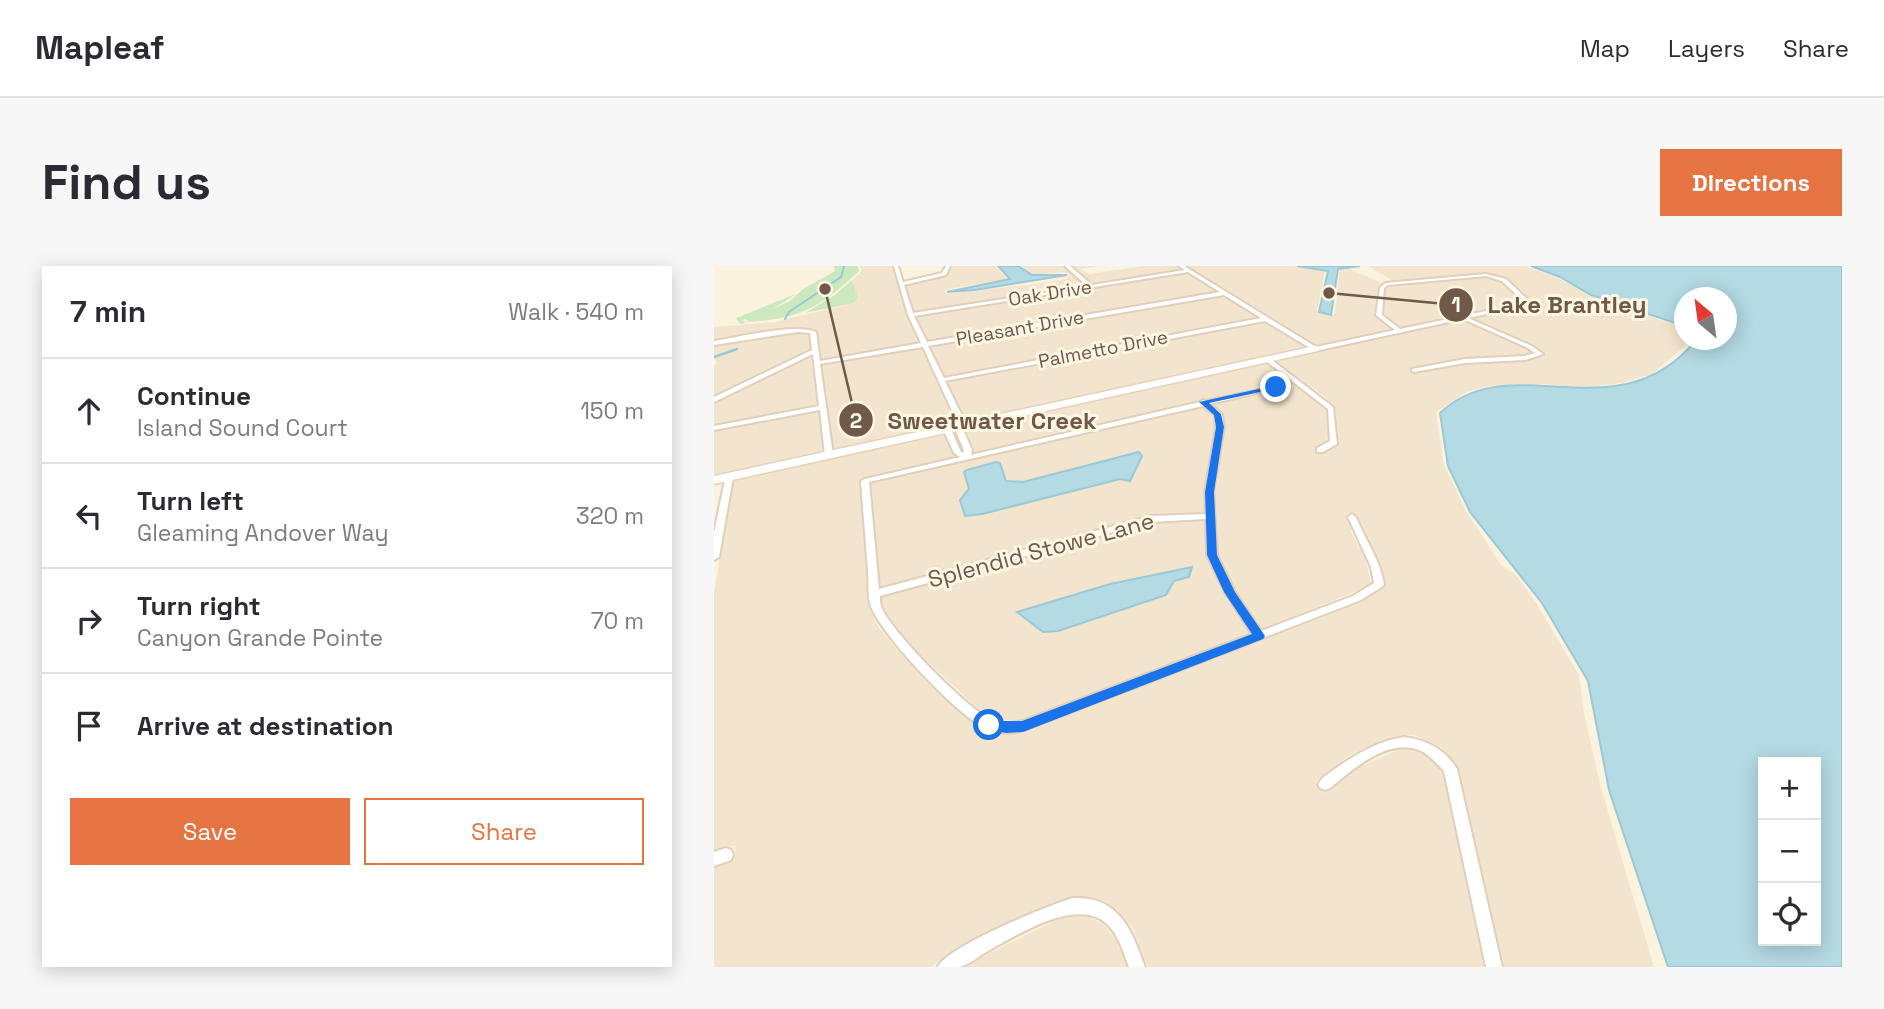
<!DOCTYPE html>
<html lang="en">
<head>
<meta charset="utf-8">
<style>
	:root { --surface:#fff; --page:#f7f7f7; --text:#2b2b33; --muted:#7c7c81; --line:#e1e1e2; --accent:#e67443 }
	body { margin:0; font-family:"Space Grotesk",sans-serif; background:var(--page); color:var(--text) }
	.controls { position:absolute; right:21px; bottom:21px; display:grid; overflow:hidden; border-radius:0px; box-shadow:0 4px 18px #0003 }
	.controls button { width:63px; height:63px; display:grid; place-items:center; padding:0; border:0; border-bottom:2px solid var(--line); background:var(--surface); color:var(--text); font:35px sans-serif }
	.compass { position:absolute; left:960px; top:21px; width:63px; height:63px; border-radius:50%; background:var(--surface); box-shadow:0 4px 18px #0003; rotate:331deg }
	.stop { position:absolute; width:21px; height:21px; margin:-16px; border:5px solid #1a73e8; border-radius:50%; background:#fff }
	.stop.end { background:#1a73e8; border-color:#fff; box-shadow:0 2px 7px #0008 }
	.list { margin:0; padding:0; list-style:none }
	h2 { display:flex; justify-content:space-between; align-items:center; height:91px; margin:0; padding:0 28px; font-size:30px }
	h2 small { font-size:23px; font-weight:400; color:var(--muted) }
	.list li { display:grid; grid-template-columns:46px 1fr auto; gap:21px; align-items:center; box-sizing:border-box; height:105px; padding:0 28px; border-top:2px solid var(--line) }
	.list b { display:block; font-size:26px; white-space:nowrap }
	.list p { margin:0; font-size:23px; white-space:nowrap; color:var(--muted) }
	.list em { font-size:23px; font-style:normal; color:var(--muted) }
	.actions { display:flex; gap:14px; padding:21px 28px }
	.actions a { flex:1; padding:16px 0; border:2px solid var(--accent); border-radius:0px; text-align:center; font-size:24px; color:var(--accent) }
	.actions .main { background:var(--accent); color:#fff }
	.icon { flex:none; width:38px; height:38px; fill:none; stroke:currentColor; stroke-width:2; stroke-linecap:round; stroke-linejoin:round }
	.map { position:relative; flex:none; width:1128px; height:701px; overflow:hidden; border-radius:0px }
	header { display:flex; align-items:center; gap:42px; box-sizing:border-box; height:98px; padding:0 35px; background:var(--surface); border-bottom:2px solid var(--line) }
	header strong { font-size:33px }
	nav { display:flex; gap:38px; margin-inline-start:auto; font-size:24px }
	.intro { display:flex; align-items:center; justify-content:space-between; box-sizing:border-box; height:168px; padding:0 42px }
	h1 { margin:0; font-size:49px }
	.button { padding:18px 32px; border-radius:0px; background:var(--accent); color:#fff; font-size:24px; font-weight:700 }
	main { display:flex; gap:42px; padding:0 42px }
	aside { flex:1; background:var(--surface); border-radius:0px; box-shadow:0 4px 18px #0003 }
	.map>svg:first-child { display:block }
	.residential { fill:#f3e5cd }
	.green { fill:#cce8be }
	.water { fill:#b4dae4; stroke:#9ac8d6; stroke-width:2; fill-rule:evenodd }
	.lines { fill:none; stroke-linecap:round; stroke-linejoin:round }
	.stream-far1 { stroke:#9ac8d6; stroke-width:2 }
	.stream { stroke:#9ac8d6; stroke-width:2.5 }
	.street-casing { stroke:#dfcfbb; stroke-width:4 }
	.secondary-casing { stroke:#e4d1b9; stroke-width:3 }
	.street { fill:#fff; fill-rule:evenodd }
	.secondary { fill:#fff; fill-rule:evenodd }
	.route { fill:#1a73e8 }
	.labels { text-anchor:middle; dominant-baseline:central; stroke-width:6; stroke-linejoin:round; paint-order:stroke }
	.far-street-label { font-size:19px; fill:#715947; stroke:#fff7e4 }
	.street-label { font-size:23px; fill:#715947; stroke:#fff7e4 }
	.leader { fill:none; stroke:#715947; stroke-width:2.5 }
	.callout-dot { fill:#715947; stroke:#fff7e4; stroke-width:2.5 }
	.mark-label { font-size:21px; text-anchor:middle; font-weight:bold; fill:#fff }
	.callout-label { font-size:24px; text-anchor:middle; font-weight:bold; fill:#715947; stroke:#fff7e4; stroke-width:6; stroke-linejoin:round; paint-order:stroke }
</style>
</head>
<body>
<header>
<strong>Mapleaf</strong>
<nav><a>Map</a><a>Layers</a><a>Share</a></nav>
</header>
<div class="intro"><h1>Find us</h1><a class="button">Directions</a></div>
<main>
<aside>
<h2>7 min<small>Walk · 540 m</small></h2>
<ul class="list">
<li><svg class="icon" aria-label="ahead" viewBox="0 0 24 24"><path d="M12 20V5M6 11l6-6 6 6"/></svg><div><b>Continue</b><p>Island Sound Court</p></div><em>150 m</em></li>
<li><svg class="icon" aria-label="left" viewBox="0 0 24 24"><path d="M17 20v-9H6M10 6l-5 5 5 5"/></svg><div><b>Turn left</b><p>Gleaming Andover Way</p></div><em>320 m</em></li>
<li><svg class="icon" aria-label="right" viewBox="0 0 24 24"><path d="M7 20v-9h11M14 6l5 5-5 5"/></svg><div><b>Turn right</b><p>Canyon Grande Pointe</p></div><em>70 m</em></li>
<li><svg class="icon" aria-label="arrive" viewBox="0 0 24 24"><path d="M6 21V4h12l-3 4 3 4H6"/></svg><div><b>Arrive at destination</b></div></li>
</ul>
<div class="actions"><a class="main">Save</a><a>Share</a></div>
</aside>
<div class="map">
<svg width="1128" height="701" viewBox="0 0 1128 701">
	<rect width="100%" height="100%" fill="#fcf3df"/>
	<g class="residential">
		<polygon points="146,0 179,0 187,29 206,78 106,95 102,66 97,63 0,76 0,61 61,56 140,37 144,31 138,14 148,5"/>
		<polygon points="237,0 281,0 294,13 234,23 230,25 233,28 320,18 351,13 355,9 351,6 319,9 307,0 351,0 374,20 200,47 192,18 232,8"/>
		<polygon points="356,0 385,0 367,3 375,8 430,0 464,0 472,5 379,19"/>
		<polygon points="470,0 579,0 611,5 603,45 617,50 621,47 626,3 634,2 669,18 665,22 662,48 680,64 602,81"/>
		<polygon points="654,0 812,0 848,14 876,30 970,62 971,74 978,74 938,108 908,117 867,121 829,118 777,120 754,125 722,146 730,199 752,245 787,299 802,309 823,338 865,409 870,447 887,522 940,701 790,701 744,503 727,481 698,468 675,472 636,489 601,516 612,527 645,501 684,484 702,481 719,490 729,503 771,701 434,701 419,663 405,645 383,633 363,630 337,637 245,682 217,701 0,701 0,600 20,594 22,579 0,585 0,326 20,212 229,166 239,188 244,191 145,214 156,344 165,362 190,391 248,447 272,465 289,468 308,466 647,336 670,321 669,305 649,268 642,248 632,248 638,268 651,291 657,318 655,320 547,364 521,325 504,289 500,226 510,161 494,137 567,122 565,119 257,188 258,183 249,162 552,95 613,142 616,175 600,184 607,187 625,176 621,142 611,131 558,94 749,53 822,87 809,91 749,93 696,104 699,106 753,96 813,93 830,89 819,80 754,52 813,38 813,33 788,12 763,8 679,15"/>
		<polygon points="474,7 506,26 213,77 201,49"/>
		<polygon points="772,10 787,14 808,34 801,39 685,63 668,49 671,22 675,18"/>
		<polygon points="509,28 546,52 231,112 214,80"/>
		<polygon points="550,54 596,82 250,157 233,115"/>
		<polygon points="84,66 95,67 97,85 0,132 0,100 3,96 0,93 0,78"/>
		<polygon points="207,81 242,156 240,159 120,186 107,98"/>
		<polygon points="97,89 105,140 0,161 0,136"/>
		<polygon points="487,139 500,149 502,161 490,225 490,247 436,250 166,322 156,216"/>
		<polygon points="105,144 110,188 0,212 0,164"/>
		<polygon points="490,253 493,290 511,327 537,368 308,455 280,453 260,439 201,384 177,356 168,339 167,330 439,256"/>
		<polygon points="361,649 375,651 392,660 402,673 413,701 248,701 342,654"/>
	</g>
	<g class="green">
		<path d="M120,0H144L145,5C106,41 89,52 35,56L31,53L29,54L32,57L26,58L22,52L82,28L59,43L76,35L89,23L121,5Z"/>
		<polygon points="138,14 144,31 140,37 91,47 121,29"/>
	</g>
	<g class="water">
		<polygon points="284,0 304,0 318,9 353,9 261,24 233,26 296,13"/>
		<polygon points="583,0 646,0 624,3 617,49 605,46 614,5"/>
		<path d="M817,0H1128V701H954L895,524L874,415L828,337L756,246L734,200L726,147C798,79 904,170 982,74H1013V32H971L970,60L877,29L846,11ZM1049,496H1102V675H1049Z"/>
		<polygon points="425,186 428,190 416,215 406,213 268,248 251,250 246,234 255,223 250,206 253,204 282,196 286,197 292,215 309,216"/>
		<polygon points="478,301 475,311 460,315 452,329 344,365 329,366 303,346 396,318"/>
	</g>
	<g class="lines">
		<polyline class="stream-far1" points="71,53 75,46 127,11 130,0"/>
		<polyline class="stream" points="0,91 23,83"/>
		<defs>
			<g id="street">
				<path d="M180,0H184L189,16L228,7L232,0H236L232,9L190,19L199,47L373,20L351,0H356L378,19L471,4L465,0H470L602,81L681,64L662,49L666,22L671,17L772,8L792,13L814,34L805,41L754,52L818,80L829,88L811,94L751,97L700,106L698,105V103L751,93L811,90L821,87L814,82L749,53L601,85L551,55L231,115L251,156L248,161L258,184L257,189L486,136L489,134L492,135L564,120V122L496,138L508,148L510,161L499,226L503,289L521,326L547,365L639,330L660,317L657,301L634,251L638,248L642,251C651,274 666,293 670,318L669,320L647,334L313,463C300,468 284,468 271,462C243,449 170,371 158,343C153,332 155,318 154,306C152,276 149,245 147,215L151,213L246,191L240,187L229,163L230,161H236L247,186L249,187L250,184L240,161L243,156L209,81L106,98L119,189L118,191H115L111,189L106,144L0,164V160L105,140L99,88L0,136V131L98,84L96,67L84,66L0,79V75C25,71 80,57 102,66L106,95L207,77L194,49ZM474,6L506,26L213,76L200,50ZM772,10L788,15L808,34L801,39L686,63L668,49L670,22L674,19ZM510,29L547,52L230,112L214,80ZM489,140L501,149L502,161L491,226L492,248L437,250L165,323L155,216ZM492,253L493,289L511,326L538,368L308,455C299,457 289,458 281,456C258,448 174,363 167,340C166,337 166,333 166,330L437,256Z"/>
				<polygon points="551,92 555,92 619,141 623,178 609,186 603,186 603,182 616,175 614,143 551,94"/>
				<polygon points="12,209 15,209 19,211 5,291 0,294 0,267"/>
				<path d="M690,471C713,474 731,483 743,503L788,701H772L730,505C722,497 715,488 705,484C673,472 638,504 616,522L611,524L606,522L604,518C609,510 618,505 625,500C646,486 665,475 690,471Z"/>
				<polygon points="12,582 17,584 19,589 17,594 0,600 0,586"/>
				<path d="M359,632C406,630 418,665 431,701H415C409,686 405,669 393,658C363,630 303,669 274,685C265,690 255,699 245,701C239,701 230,701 224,701C232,681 335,639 359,632Z"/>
			</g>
			<polygon id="secondary" points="601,80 604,81 604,85 0,218 0,210"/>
		</defs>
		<use href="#street" class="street-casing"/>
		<use href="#secondary" class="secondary-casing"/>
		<use href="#street" class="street"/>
		<use href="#secondary" class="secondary"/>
	</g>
	<polygon class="route" points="562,119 565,122 495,137 507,148 510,161 500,226 503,289 521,326 551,370 549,373 309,466 292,467 270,463 270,455 308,455 538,368 510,326 493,289 491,226 502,161 500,149 485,136"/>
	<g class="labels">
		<g class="far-street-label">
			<text transform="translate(336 27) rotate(-9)">Oak Drive</text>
			<text transform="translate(306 62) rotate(-10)">Pleasant Drive</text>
			<text transform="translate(389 83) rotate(-11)">Palmetto Drive</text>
		</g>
		<g class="street-label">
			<text transform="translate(327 284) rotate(-15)">Splendid Stowe Lane</text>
		</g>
	</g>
	<path class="leader" d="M615 27L742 39M111 23L142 154"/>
	<g class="callout-dot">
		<circle cx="615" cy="27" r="7"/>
		<circle cx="111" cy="23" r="7"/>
		<circle cx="742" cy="39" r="18"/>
		<circle cx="142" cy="154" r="18"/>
	</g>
	<g class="mark-label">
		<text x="742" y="46">1</text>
		<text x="142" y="162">2</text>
	</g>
	<g class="callout-label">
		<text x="853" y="47">Lake Brantley</text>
		<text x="278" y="163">Sweetwater Creek</text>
	</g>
</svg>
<div class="controls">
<button>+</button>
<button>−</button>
<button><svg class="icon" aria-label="locate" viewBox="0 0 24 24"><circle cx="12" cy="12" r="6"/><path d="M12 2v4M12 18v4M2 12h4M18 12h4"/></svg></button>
</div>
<svg class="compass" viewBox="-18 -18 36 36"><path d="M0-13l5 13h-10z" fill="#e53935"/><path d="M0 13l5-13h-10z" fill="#7c7c81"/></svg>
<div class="stop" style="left:275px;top:459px"></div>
<div class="stop end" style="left:562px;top:121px"></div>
</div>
</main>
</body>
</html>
